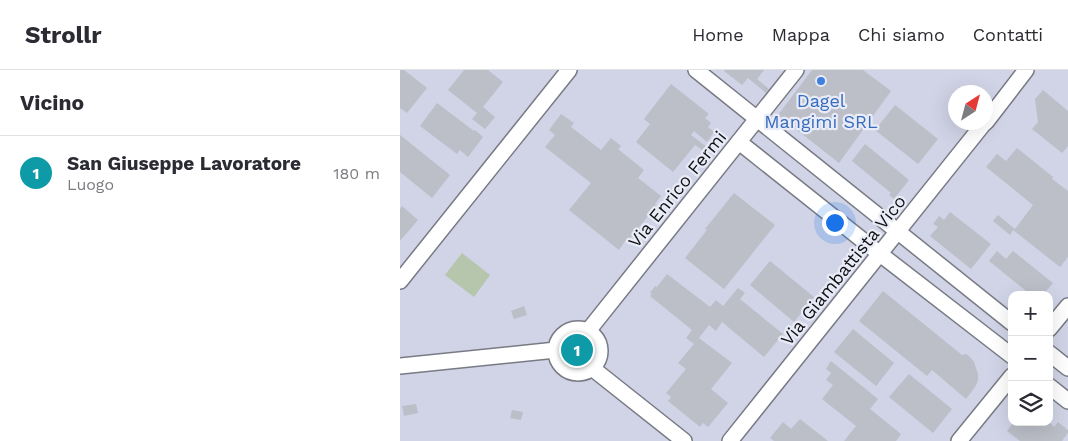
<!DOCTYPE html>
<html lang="it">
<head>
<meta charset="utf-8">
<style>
	:root { --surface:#fff; --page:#f7f7f7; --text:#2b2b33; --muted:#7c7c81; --line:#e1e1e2; --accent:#b9449b }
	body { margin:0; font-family:"Work Sans",sans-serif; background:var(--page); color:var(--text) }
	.controls { position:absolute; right:15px; bottom:15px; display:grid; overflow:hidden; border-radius:10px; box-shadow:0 5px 20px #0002 }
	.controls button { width:45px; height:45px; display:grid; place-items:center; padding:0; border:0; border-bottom:1px solid var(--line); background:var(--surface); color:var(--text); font:25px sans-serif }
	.compass { position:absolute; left:548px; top:15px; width:45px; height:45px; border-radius:50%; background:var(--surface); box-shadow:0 5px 20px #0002; rotate:36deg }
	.you { position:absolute; left:434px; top:152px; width:18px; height:18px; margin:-12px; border:4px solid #fff; border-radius:50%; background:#1a73e8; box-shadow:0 0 0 8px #1a73e833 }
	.badge { display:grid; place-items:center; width:32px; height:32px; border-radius:50%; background:var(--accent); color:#fff; font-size:16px; font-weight:700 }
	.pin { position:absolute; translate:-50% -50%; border:2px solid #fff; box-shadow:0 1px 5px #0006 }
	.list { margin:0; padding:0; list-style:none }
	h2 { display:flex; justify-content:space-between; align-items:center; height:65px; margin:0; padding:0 20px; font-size:21px }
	h2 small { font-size:16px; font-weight:400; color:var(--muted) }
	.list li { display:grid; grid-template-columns:32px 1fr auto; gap:15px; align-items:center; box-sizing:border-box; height:75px; padding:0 20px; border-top:1px solid var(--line) }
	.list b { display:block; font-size:19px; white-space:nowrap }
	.list p { margin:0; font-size:16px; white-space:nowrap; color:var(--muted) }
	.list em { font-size:16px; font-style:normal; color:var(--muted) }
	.icon { flex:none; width:28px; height:28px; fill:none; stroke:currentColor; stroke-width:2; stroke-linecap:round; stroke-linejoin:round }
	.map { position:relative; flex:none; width:668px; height:371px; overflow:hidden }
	header { display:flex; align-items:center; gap:30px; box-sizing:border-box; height:70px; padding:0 25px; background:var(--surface); border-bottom:1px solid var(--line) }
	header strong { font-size:24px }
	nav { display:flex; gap:28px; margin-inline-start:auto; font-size:18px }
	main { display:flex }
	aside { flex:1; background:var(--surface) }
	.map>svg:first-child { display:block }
	.built { fill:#d0d4e6; fill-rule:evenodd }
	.grass { fill:url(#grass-dots) }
	.park { fill:#b5c6ac }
	.building { fill:#bcbec8 }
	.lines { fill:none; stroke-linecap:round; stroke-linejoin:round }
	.minor-casing { stroke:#787a84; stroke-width:18 }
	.minor { stroke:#fff; stroke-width:15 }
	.shop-dot { fill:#3f7fe0; stroke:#e9ebf6; stroke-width:2 }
	.labels { text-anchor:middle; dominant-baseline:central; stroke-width:4.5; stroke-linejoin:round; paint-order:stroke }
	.shop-label { font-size:18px; fill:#366cbe; stroke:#e9ebf6 }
	.street-label { font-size:18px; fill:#0f1013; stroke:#e9ebf6 }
</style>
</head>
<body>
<header>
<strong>Strollr</strong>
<nav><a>Home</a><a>Mappa</a><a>Chi siamo</a><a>Contatti</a></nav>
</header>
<main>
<aside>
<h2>Vicino<small></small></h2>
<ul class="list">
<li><span class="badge" style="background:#0f9aa8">1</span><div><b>San Giuseppe Lavoratore</b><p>Luogo</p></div><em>180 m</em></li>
</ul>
</aside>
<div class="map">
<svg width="668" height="371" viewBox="0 0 668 371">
	<defs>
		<pattern id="grass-dots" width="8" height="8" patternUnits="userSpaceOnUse" patternTransform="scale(1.25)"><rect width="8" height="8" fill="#b5c6ac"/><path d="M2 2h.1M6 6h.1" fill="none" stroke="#9aa993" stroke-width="1.8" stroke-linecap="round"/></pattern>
	</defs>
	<rect width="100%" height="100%" fill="#dcdee9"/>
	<path class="built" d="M0,0H668V371H0ZM556,22H586V52H556ZM612,225H649V352H612Z"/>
	<circle class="grass" cx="178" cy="280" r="14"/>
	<polygon class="park" points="62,183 90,205 74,227 45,205"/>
	<g class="building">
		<polygon points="0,0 4,0 27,18 7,43 0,38"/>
		<polygon points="64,0 88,0 103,12 83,37 95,47 85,59 72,49 77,43 48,20"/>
		<polygon points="325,0 364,0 357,9 369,19 366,23 348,8 342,15 324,1"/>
		<polygon points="412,0 463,0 491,21 439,93 378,45"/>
		<polygon points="271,14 309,44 305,48 311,53 308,57 314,62 307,72 294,61 291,65 307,77 304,81 295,75 273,102 236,72 250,54 244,49"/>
		<polygon points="643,20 668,41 668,76 662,83 632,59 638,52 635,29"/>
		<polygon points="37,33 74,61 75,60 83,67 68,87 60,80 57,84 20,56"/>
		<polygon points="495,35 538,69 518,94 475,60"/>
		<polygon points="161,44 174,53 171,57 201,80 211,68 221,76 218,79 244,100 238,108 261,126 255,134 256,136 227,172 225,171 219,180 169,140 191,113 145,77 155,65 149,60"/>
		<polygon points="0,65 50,105 32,128 0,102"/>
		<polygon points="465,74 509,110 494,129 489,125 491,123 452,91"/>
		<polygon points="617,78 653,107 652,109 668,121 668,187 660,197 613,160 610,165 593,151 598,145 615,159 633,135 586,97 597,84 606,91"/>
		<polygon points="334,123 375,155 324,219 285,188 307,160 305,159"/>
		<polygon points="2,136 18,150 0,171 0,139"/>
		<polygon points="550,142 591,174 571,199 530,166 538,157 533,154 539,146 544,150"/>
		<polygon points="597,181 606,189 613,181 653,213 643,225 631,225 589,191"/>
		<polygon points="370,191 414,227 394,252 350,215"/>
		<polygon points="267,204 310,237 316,230 323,236 338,218 345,223 340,229 383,264 364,287 322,252 316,261 309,255 299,268 332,293 311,319 328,333 308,357 303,353 300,357 268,331 271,327 266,323 286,299 278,293 294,274 286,268 292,260 250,226 252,224 250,223 255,216 257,217"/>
		<polygon points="483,221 562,285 566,284 570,287 574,292 578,304 578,311 575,317 566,329 532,300 527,306 459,251"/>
		<polygon points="124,236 127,245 114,249 111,241"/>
		<polygon points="453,259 494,293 476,316 434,282"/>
		<polygon points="431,291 478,329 470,339 501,364 496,371 444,371 456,356 422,329 433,315 426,310 431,303 426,299"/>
		<polygon points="509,304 552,339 533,363 489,327"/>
		<polygon points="16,334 18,343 4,346 2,336"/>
		<polygon points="112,340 123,342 121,350 110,348"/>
		<polygon points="400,349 428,371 374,371 370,368 383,352 391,359"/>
		<polygon points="614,352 649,352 654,357 658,352 668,360 668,363 662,371 620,371 607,361"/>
	</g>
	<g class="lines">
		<defs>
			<g id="minor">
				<polyline points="296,0 612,253"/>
				<polyline points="586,52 626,0"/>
				<polyline points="339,72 480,184 612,286"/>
				<polyline points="0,211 169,0"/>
				<polyline points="649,259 668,236"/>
				<circle cx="178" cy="281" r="22"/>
				<polyline points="188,261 396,0"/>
				<polyline points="649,283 668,298"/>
				<polyline points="0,296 156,280"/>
				<polyline points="192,298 284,371"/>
				<polyline points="649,316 668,331"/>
				<polyline points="330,371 585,52"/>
				<polyline points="559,371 612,306"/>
			</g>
		</defs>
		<use href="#minor" class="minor-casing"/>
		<use href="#minor" class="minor"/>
	</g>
	<circle class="shop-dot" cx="421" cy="11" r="5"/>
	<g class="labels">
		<g class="shop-label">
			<text x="421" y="30">Dagel<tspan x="421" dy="21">Mangimi SRL</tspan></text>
		</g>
		<g class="street-label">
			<text transform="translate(277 119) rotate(-51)">Via Enrico Fermi</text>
			<text transform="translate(443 200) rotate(-51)">Via Giambattista Vico</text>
		</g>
	</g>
</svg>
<div class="controls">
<button>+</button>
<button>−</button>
<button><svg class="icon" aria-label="layers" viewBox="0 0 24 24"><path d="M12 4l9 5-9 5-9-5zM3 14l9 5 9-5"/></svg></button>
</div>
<svg class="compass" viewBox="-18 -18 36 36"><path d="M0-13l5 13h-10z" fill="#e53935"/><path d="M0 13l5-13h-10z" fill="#7c7c81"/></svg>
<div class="you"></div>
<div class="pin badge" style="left:177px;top:280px;background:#0f9aa8">1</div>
</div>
</main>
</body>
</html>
